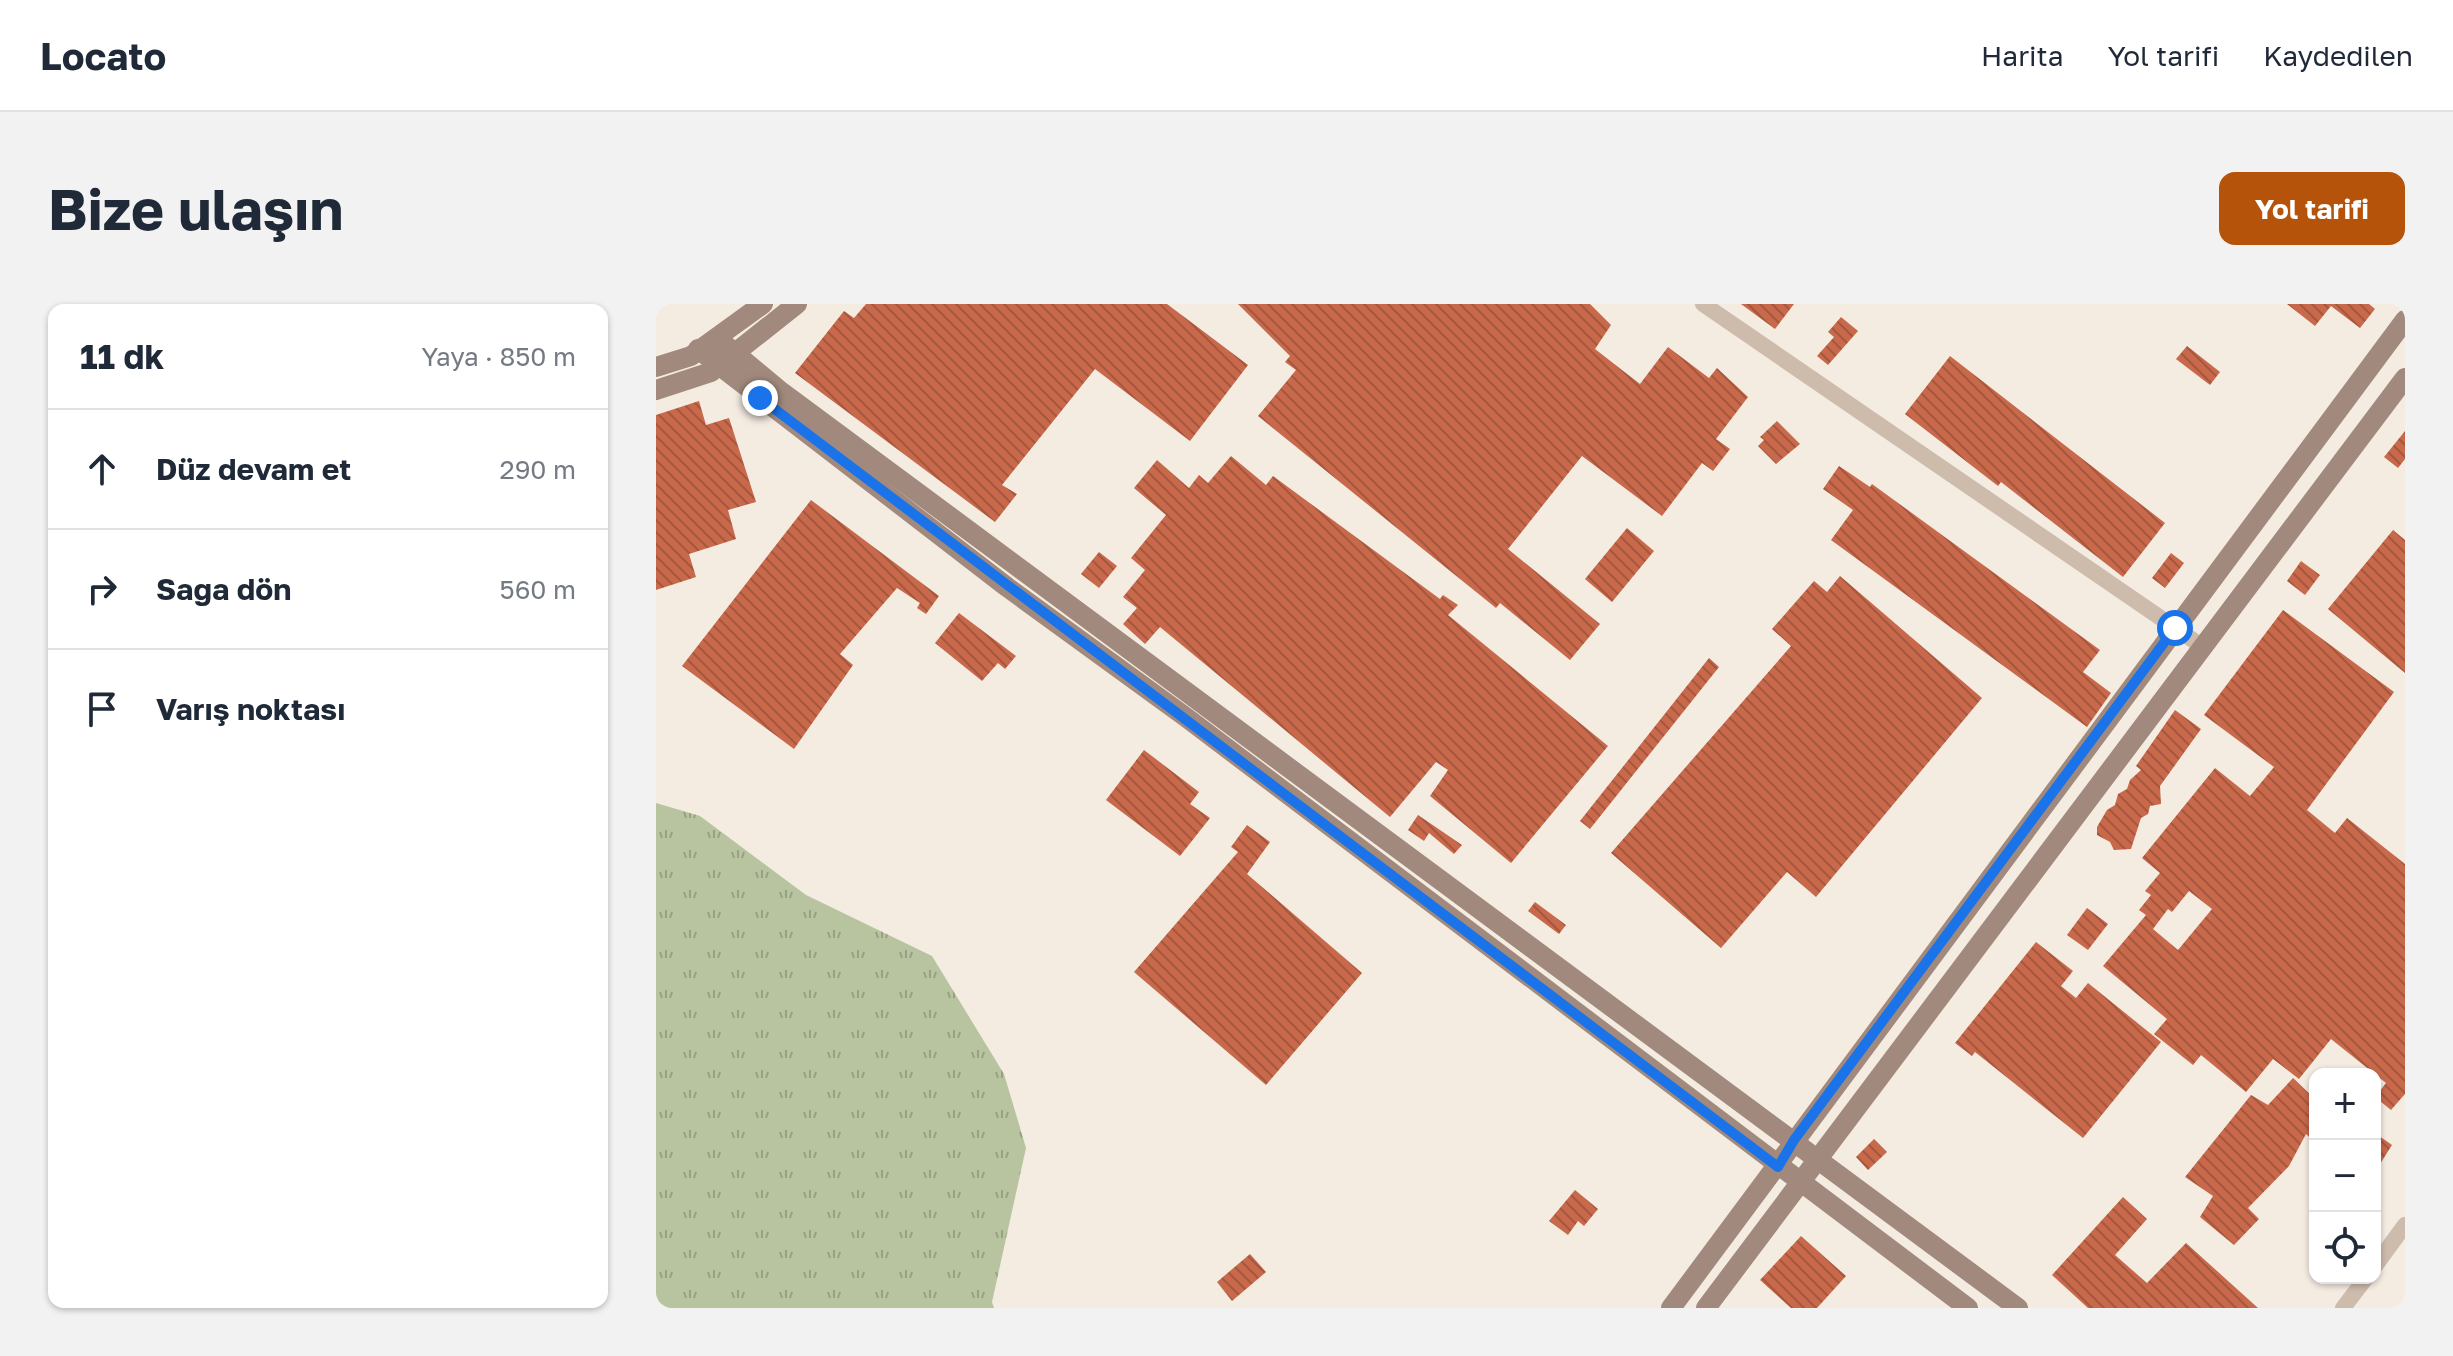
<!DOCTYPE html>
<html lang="tr">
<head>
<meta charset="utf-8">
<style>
	:root { --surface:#fff; --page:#f2f2f3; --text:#1f2937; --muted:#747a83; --line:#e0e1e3; --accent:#b45309 }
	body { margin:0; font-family:"Golos Text",sans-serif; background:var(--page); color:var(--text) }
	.controls { position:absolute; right:24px; bottom:24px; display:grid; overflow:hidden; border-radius:16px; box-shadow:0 2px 6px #0004 }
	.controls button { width:72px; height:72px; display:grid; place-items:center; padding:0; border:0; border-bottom:2px solid var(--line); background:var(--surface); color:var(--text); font:40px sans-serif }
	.stop { position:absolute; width:24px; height:24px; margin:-18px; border:6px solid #1a73e8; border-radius:50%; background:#fff }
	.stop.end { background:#1a73e8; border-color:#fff; box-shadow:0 2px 8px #0008 }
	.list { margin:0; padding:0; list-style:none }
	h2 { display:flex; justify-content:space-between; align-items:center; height:104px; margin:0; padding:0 32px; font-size:34px }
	h2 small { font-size:26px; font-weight:400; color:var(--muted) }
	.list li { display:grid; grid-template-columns:52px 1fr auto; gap:24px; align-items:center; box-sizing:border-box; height:120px; padding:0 32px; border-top:2px solid var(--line) }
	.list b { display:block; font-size:30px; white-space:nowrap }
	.list em { font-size:26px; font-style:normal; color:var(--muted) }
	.icon { flex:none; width:44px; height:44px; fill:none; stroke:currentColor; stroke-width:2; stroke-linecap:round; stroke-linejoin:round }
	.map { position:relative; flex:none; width:1749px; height:1004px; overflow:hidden; border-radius:16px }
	header { display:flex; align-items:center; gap:48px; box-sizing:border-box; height:112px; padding:0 40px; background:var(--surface); border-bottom:2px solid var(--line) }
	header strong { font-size:38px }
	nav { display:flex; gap:44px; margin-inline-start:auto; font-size:28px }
	.intro { display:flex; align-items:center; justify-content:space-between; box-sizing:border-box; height:192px; padding:0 48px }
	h1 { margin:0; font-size:56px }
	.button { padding:20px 36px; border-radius:16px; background:var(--accent); color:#fff; font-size:28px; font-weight:700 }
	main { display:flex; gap:48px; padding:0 48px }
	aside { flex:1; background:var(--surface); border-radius:16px; box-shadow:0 2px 6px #0004 }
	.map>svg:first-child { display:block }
	.grass { fill:url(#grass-tufts) }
	.building { fill:url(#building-back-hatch); fill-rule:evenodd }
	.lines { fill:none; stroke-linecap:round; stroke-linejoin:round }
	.street { stroke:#cdbbac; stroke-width:16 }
	.secondary { stroke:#a18a7d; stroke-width:20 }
	.route { stroke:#1a73e8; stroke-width:10 }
</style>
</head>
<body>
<header>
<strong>Locato</strong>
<nav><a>Harita</a><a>Yol tarifi</a><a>Kaydedilen</a></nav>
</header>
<div class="intro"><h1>Bize ulaşın</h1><a class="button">Yol tarifi</a></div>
<main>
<aside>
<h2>11 dk<small>Yaya · 850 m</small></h2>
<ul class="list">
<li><svg class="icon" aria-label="ahead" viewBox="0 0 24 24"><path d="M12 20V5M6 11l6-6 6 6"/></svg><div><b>Düz devam et</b></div><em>290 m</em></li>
<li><svg class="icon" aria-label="right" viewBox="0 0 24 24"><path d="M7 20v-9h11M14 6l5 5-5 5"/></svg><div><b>Sağa dön</b></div><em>560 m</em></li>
<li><svg class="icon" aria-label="arrive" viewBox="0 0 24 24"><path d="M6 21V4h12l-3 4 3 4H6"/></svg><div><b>Varış noktası</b></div></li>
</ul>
</aside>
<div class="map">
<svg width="1749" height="1004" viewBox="0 0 1749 1004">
	<defs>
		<pattern id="grass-tufts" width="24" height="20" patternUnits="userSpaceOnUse" patternTransform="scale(2)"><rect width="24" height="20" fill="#b8c4a0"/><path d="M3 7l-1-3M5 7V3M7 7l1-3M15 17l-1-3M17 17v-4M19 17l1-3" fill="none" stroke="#97a083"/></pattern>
		<pattern id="building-back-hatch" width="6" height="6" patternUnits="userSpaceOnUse" patternTransform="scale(2)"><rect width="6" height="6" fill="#c8694b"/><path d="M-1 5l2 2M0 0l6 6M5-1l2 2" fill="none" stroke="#a4573f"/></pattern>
	</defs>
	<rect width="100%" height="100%" fill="#f4ebe1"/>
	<polygon class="grass" points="0,499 44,512 150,591 276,652 348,770 370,844 336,998 338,1004 0,1004"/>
	<g class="building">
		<polygon points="210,0 511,0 592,61 534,137 439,65 346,181 361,190 339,218 139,69 188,7 198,14"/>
		<polygon points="582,0 934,0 955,21 939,45 984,80 1012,43 1053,74 1061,64 1092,93 1060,135 1074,145 1057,167 1046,159 1006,212 926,152 852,245 944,320 914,356 844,299 840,304 602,112 640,66 629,58 634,52"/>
		<polygon points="1085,0 1138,0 1119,25"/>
		<polygon points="1631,0 1713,0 1719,5 1704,24 1675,2 1659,22"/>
		<polygon points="1185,13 1202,27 1172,61 1161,52 1178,33 1172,28"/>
		<polygon points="1531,42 1564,68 1554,81 1520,55"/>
		<polygon points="1294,52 1509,219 1467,273 1345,178 1342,182 1249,110"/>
		<polygon points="43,97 50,121 73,114 100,198 72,206 80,235 33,250 40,273 0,286 0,111"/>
		<polygon points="1121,117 1144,140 1120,160 1102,142 1108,136 1104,133"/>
		<polygon points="1749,127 1749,155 1742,164 1728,153"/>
		<polygon points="575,152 610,181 617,172 784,295 787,291 802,301 792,311 952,442 855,559 774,492 792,466 780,458 734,513 504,323 489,340 467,320 481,304 467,293 489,266 475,254 510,211 478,184 501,156 533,184 543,171 552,179"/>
		<polygon points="1183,162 1214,183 1216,180 1444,346 1427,368 1455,389 1431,423 1175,236 1197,206 1167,185"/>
		<polygon points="155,196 283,292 270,310 261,304 264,299 241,284 184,350 197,361 138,445 26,362"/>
		<polygon points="971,224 998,247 956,298 929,275"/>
		<polygon points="1737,226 1749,236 1749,369 1672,305"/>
		<polygon points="443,248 461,262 443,284 425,270"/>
		<polygon points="1515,249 1528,259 1509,284 1496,274"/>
		<polygon points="1645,257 1664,271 1649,291 1631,277"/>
		<polygon points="1184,272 1326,394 1160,593 1131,568 1065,644 955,549 1135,342 1116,325 1158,277 1171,288"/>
		<path d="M1627,306L1738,388L1651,506L1679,529L1691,514L1749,560V790L1735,806L1719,793L1730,779L1675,735L1643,775L1617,755L1590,788L1545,751L1537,761L1498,730L1511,715L1447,662L1490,611L1483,606L1495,591L1489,587L1504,569L1486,554L1559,464L1594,492L1618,463L1548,411ZM1533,587L1556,605L1522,646L1497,625L1512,605L1516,608Z"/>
		<polygon points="303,309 360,352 349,365 342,359 326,377 279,339"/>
		<polygon points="1053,354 1063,363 934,525 924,517"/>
		<polygon points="1519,406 1545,425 1504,482 1505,500 1494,502 1492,510 1485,514 1475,545 1458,546 1454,538 1441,531 1441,523 1451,506 1459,501 1462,490 1471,485 1474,476 1485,466 1480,462"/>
		<polygon points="488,446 543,488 534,500 554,514 524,552 450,496"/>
		<polygon points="762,511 806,541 798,550 773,529 768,537 752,526"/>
		<polygon points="591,521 614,538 591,570 706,669 610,781 478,668 582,548 575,543"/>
		<polygon points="879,598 910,621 903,630 872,607"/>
		<polygon points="1431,604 1452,620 1432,646 1411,631"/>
		<polygon points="1380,638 1417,667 1405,682 1420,694 1432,679 1505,738 1427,834 1319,748 1316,752 1299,739"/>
		<polygon points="1637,774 1659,795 1659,838 1650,830 1633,862 1592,904 1603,915 1578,941 1544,913 1557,892 1529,873 1595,791 1612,801"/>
		<polygon points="1719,829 1736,841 1719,868"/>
		<polygon points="1218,835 1231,848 1212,866 1200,853"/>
		<polygon points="919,886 942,905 928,922 922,917 912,931 893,917"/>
		<polygon points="1467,893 1491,915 1459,951 1491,979 1530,939 1602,1004 1432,1004 1396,971"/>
		<polygon points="1145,932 1190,972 1161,1004 1135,1004 1104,976"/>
		<polygon points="594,950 610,968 576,997 561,978"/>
	</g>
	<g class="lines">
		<g class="street">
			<polyline points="1047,0 1547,343"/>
			<polyline points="1719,962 1749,921"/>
			<polyline points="1687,1004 1710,974"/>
		</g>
		<g class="secondary">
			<polyline points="62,35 123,86 1362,1004"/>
			<polyline points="42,45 351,283 531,414 1312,1004"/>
			<polyline points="0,63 35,52 107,0"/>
			<polyline points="0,86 55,68 141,0"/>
			<polyline points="1015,1004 1749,16"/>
			<polyline points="1050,1004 1749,74"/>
		</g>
	</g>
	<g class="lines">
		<polyline class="route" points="104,94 1122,863 1138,836 1519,324"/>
	</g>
</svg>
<div class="controls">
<button>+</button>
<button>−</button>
<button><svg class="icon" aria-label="locate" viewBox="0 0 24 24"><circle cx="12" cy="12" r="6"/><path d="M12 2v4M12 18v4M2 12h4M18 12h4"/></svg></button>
</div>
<div class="stop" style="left:1519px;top:324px"></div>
<div class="stop end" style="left:104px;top:94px"></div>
</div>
</main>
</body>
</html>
